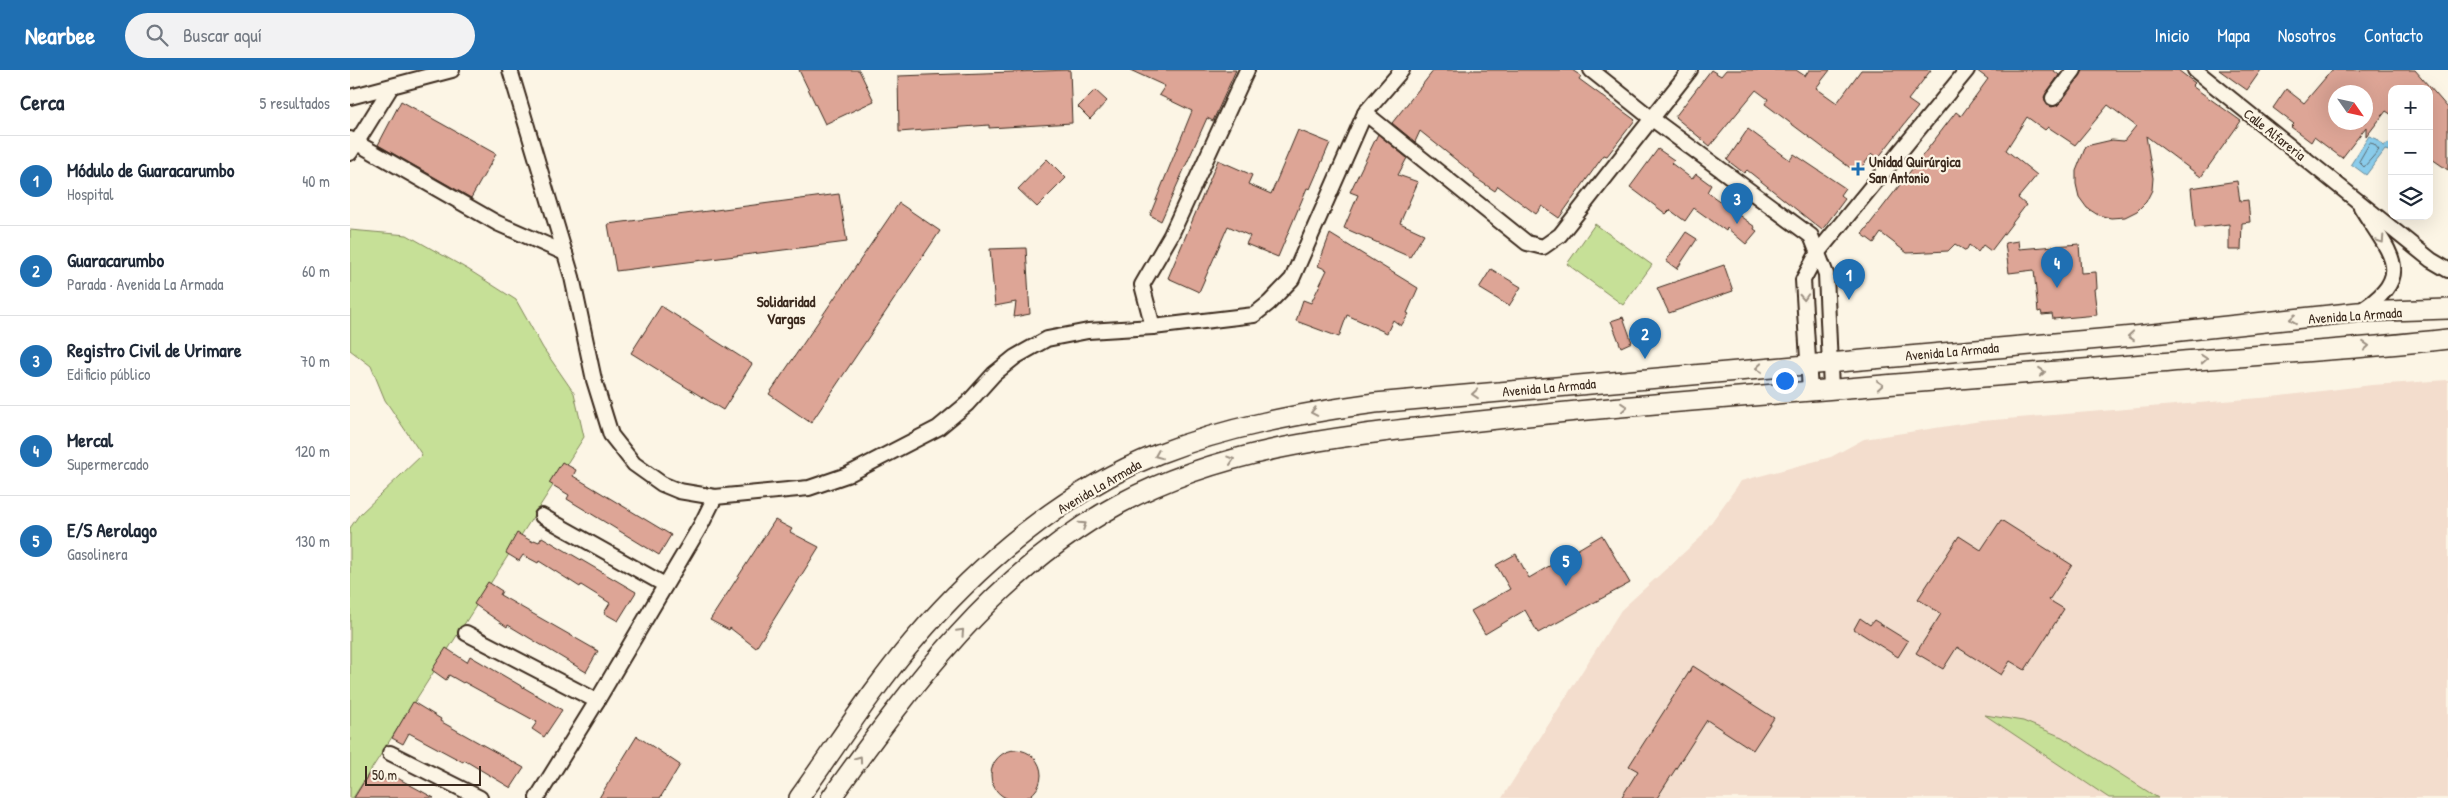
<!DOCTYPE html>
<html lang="es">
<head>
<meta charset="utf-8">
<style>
	:root { --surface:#fff; --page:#f2f2f3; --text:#1f2937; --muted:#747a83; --line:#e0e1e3; --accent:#1f6fb2 }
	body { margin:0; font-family:"Patrick Hand",sans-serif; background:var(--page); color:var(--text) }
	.controls { position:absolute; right:15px; top:15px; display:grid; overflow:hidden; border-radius:10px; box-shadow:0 5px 20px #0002 }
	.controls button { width:45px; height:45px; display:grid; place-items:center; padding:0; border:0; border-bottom:1px solid var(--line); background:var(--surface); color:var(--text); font:25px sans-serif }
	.compass { position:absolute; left:1978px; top:15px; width:45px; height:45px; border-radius:50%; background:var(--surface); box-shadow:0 5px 20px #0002; rotate:124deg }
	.scale { position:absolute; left:15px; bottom:12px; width:116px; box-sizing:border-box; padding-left:5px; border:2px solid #3b2a1e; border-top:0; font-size:14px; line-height:18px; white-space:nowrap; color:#3b2a1e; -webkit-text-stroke:4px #fcf5e5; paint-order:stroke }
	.you { position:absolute; left:1434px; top:310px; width:18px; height:18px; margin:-12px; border:4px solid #fff; border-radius:50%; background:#1a73e8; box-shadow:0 0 0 8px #1a73e833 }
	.badge { display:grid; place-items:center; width:32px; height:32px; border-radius:50%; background:var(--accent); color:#fff; font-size:16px; font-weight:700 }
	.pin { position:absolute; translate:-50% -41px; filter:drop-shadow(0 1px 2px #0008) }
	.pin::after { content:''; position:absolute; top:26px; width:18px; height:15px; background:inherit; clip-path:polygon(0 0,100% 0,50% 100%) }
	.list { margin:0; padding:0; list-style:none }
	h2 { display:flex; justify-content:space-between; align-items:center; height:65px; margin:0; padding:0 20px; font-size:21px }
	h2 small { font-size:16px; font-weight:400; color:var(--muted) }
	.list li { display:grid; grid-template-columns:32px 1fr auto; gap:15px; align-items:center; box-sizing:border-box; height:90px; padding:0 20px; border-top:1px solid var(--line) }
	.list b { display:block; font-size:19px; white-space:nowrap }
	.list p { margin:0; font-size:16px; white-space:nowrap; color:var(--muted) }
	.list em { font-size:16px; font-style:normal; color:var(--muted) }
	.icon { flex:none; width:28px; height:28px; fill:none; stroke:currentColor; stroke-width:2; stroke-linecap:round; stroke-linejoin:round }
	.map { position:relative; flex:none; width:2098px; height:728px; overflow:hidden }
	header { display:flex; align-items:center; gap:30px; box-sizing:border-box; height:70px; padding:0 25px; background:var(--accent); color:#fff }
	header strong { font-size:24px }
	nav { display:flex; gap:28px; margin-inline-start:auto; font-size:18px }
	.search { width:350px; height:45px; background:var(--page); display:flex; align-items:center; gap:12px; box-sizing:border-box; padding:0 18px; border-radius:28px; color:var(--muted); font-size:19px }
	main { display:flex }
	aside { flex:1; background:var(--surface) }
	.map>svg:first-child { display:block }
	.built { fill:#f3ddcd }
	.green { fill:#c6e097; stroke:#80855a }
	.water { fill:#8acceb; stroke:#6a8b99 }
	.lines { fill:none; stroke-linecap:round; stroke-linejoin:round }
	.shore { stroke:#5b6b70; stroke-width:1 }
	.building { fill:#dda596; stroke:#3b2a1e; fill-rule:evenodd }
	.minor-casing { stroke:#3b2a1e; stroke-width:18 }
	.secondary-casing { stroke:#3b2a1e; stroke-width:22 }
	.minor { stroke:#fcf5e5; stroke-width:14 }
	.secondary { stroke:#fcf5e5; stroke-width:19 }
	.oneway { stroke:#9c9082 }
	.poi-dot { fill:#1f6fb2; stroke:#fcf5e5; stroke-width:2 }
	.labels { text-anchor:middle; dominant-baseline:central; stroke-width:4.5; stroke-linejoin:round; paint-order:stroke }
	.street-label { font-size:14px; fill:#3b2a1e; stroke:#fcf5e5 }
	.poi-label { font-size:14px; font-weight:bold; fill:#3b2a1e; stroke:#fcf5e5; text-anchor:start }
	.neighbourhood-label { font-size:15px; font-weight:bold; fill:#3b2a1e; stroke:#fcf5e5 }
</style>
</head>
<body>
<header>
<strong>Nearbee</strong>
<div class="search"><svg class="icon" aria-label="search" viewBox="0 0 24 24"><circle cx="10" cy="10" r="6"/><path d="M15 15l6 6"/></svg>Buscar aquí</div>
<nav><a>Inicio</a><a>Mapa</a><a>Nosotros</a><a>Contacto</a></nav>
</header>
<main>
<aside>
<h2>Cerca<small>5 resultados</small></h2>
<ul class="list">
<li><span class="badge">1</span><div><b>Módulo de Guaracarumbo</b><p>Hospital</p></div><em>40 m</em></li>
<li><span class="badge">2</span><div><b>Guaracarumbo</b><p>Parada · Avenida La Armada</p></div><em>60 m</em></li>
<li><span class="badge">3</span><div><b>Registro Civil de Urimare</b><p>Edificio público</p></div><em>70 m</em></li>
<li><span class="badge">4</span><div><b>Mercal</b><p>Supermercado</p></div><em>120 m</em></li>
<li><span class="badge">5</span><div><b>E/S Aerolago</b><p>Gasolinera</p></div><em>130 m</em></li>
</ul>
</aside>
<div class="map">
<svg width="2098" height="728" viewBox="0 0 2098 728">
	<rect width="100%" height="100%" fill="#fcf5e5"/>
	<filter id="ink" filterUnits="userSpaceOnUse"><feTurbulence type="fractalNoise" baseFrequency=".02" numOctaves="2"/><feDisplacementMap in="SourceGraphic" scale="10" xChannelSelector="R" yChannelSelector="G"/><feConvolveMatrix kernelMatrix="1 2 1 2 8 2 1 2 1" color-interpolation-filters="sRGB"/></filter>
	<g filter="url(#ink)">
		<polygon class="built" points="2098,310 2098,728 1152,728 1271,540 1350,468 1391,411 1481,387 1514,369 1631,351 1922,327 2022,315"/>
		<g class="green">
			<polygon points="1245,154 1302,195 1273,235 1217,194"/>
			<polygon points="0,160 57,165 119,200 166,230 193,278 224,323 234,367 3,728 0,728 0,458 9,445 72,385 35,330 21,296 0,280"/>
			<polygon points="1635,645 1673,651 1712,667 1808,728 1759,728"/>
		</g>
		<polygon class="water" points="2019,66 2027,69 2033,76 2042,72 2042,82 2035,80 2016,105 2001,94"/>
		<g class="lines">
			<polygon class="shore" points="2020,73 2024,74 2029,80 2014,97 2009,92"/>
		</g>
		<g class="building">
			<polygon points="449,0 509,0 524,31 475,54"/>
			<polygon points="720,0 722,53 639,58 639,55 549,62 548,6"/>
			<polygon points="780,0 886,0 863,51 857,48 811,151 800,145 842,41 809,25 815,16"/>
			<polygon points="1084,0 1222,0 1231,6 1229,9 1285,50 1257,86 1254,85 1209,148 1192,136 1186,144 1148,116 1145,121 1124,107 1125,105 1070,61 1065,72 1042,53"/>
			<polygon points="1361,0 1371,6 1376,0 1446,0 1455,6 1459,0 1480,0 1466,18 1487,33 1511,0 1581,0 1558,30 1568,37 1528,88 1522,84 1507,103 1415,34 1418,29 1406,20 1360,76 1325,47"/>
			<polygon points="1626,0 1703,0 1709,5 1694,27 1697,35 1702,37 1710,33 1733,0 1828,0 1845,13 1842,16 1891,51 1851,107 1796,66 1803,108 1802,120 1796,132 1787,141 1775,147 1761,148 1748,145 1737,138 1729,127 1726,114 1726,101 1736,76 1762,70 1774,71 1786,56 1758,35 1725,75 1698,57 1695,60 1677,47 1656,80 1687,105 1668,128 1676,135 1641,181 1633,175 1628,182 1619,175 1616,181 1605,174 1598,181 1557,183 1531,163 1524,173 1512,164 1606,42 1611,46 1638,9"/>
			<polygon points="1869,0 1911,0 1897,20"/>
			<path d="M1982,0H2065L2098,38V100L2079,87V19H2042V45L2036,41L2016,67V57L1992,88L1964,67L1961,72L1941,57L1944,54L1923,38L1936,19L1954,33ZM1986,22H2016V52H1986Z"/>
			<polygon points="745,20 757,31 740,49 728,37"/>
			<polygon points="51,31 146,84 121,128 28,75"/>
			<polygon points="1398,59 1440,90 1444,84 1495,118 1490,125 1495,129 1472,160 1397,100 1394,103 1377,90"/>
			<polygon points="948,60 980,73 960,119 957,118 928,187 896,174 900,166 878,156 849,222 818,208 868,90 902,105 898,114 921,124"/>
			<polygon points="1028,64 1057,88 1048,105 1068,112 1050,153 1074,164 1060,187 994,158 1008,125 1000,122"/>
			<polygon points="1308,79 1324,90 1321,93 1342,109 1346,104 1361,115 1357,122 1405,157 1404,159 1407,161 1396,174 1377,158 1376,161 1344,138 1335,151 1320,140 1316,144 1280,117"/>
			<polygon points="697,89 716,108 687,137 668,119"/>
			<polygon points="1887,111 1890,131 1898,130 1900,152 1892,153 1891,180 1879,180 1879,154 1845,158 1841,118"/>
			<polygon points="489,124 497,172 266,201 258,154"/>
			<polygon points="549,133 590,161 461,353 419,324"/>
			<polygon points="1336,162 1347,169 1327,199 1316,191"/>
			<polygon points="980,164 1068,218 1057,243 1059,244 1051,256 1043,250 1037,263 997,245 989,267 946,251 953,230 961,233 977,200 968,196"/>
			<polygon points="1668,171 1669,179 1729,174 1731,203 1746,202 1747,218 1744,219 1747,245 1703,249 1702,244 1692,245 1691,241 1688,242 1684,200 1659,203 1655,173"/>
			<polygon points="676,178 680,244 664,247 666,232 645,236 640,179"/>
			<polygon points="1374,195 1383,221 1319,243 1307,218"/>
			<polygon points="1141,199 1171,217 1159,236 1129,218"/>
			<polygon points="311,236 402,294 373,340 281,283"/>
			<polygon points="1273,247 1282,272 1271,277 1261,251"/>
			<polygon points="212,392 226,400 223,406 321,465 309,485 217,429 219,425 199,413"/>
			<polygon points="425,450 442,459 440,462 469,477 406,578 380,558 379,560 360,550"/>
			<polygon points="1651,450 1722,495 1699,530 1714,539 1675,600 1660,591 1651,605 1607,577 1593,599 1566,583 1591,544 1568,529 1609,466 1631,480"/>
			<polygon points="167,463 183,472 184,470 189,472 192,467 286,522 268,551 254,543 260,533 231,515 230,517 189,491 188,493 173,485 169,491 156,483"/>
			<polygon points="1252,465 1280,513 1188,563 1175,540 1135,564 1121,541 1160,519 1146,495 1166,484 1179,508"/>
			<polygon points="138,512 152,521 150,525 248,581 236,602 158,555 157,557 124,534"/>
			<polygon points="1510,548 1520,555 1524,550 1558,571 1548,587 1504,559"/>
			<polygon points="96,578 117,592 120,586 212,640 194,667 182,659 187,652 114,612 113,613 99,605 96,610 82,600"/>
			<polygon points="1343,596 1424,648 1403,680 1357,650 1307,728 1271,728 1288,701 1279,696"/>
			<polygon points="63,632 91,649 90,651 174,698 161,718 114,690 113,692 59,663 53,674 42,668"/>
			<polygon points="287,666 330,695 310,728 249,728"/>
			<circle cx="666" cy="705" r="25"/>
			<polygon points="20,702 35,710 36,708 40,710 42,705 84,728 4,728"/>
		</g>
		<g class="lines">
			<defs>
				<g id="minor">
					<polyline points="160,0 222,207 244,310 261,365 284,394 312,414 329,421 365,427 459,418 497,405 588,358 617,334 644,304 665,287 697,269 738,261 803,257 904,245 919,233 942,209 1015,43 1177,173 1193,177 1210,165 1340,0"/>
					<polyline points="1241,0 1301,48 1461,166 1476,204 1481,319"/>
					<polyline points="1845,0 2081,190 2098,200"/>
					<polyline points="0,27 102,0"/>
					<polyline points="1703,28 1724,0"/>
					<polyline points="1015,43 1052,0"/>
					<polyline points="0,69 147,153 215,183"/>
					<polyline points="0,83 41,17"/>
					<path d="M2010,241C2068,205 2038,182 2011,137"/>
					<polyline points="803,257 792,215 821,165 897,0"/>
					<polyline points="1460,321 1453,210 1468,182 1617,0"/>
					<polyline points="192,446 315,515"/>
					<polyline points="116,563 247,631"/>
					<polyline points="40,683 130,728"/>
					<polyline points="187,728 247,631 351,455 365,427"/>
				</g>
				<g id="secondary">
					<path d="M449,728C487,675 522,619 564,570C630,493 714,421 808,384C877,357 952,343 1025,333L1784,266L2008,242L2098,239"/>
					<path d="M481,728C561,616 646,501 769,434C869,380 982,367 1093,355C1164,347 1234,340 1305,334C1472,320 1640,306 1807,293C1904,285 2001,280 2098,269"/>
				</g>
			</defs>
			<use href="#minor" class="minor-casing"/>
			<use href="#secondary" class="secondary-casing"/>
			<use href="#minor" class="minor"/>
			<use href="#secondary" class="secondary"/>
		</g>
		<defs><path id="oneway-chevron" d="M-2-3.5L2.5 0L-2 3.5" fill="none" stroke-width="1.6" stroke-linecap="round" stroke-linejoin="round" transform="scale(1.25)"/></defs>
		<g class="oneway">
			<use href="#oneway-chevron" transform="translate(2031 170) rotate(57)"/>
			<use href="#oneway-chevron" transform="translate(1454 227) rotate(87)"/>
			<use href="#oneway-chevron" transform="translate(1943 249) rotate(174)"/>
			<use href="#oneway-chevron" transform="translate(1781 266) rotate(175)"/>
			<use href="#oneway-chevron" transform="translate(2016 276) rotate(-5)"/>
			<use href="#oneway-chevron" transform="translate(1854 289) rotate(-5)"/>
			<use href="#oneway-chevron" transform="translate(1409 298) rotate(175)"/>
			<use href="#oneway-chevron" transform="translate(1692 302) rotate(-5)"/>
			<use href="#oneway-chevron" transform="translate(1530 315) rotate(-5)"/>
			<use href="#oneway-chevron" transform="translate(1125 324) rotate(175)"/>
			<use href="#oneway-chevron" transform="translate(1274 337) rotate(-5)"/>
			<use href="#oneway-chevron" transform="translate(964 342) rotate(169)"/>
			<use href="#oneway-chevron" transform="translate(808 385) rotate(158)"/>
			<use href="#oneway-chevron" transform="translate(881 390) rotate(-18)"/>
			<use href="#oneway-chevron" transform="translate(733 455) rotate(-33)"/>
			<use href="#oneway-chevron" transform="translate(611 562) rotate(-47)"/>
			<use href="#oneway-chevron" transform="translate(509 689) rotate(-54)"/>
		</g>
	</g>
	<path class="poi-dot" d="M1505.5 91.5h5v5h5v5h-5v5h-5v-5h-5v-5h5z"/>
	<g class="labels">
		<g class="street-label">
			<text transform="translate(1925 64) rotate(38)">Calle Alfareria</text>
			<text transform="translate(2005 245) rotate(-4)">Avenida La Armada</text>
			<text transform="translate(1602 281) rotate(-5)">Avenida La Armada</text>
			<text transform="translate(1199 317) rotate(-5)">Avenida La Armada</text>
			<text transform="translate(749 416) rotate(-30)">Avenida La Armada</text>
		</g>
		<g class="poi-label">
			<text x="1519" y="91">Unidad Quirúrgica<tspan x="1519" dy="16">San Antonio</tspan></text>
		</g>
		<g class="neighbourhood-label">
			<text x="436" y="231">Solidaridad<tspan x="436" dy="17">Vargas</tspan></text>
		</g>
	</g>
</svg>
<div class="controls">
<button>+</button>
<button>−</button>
<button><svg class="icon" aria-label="layers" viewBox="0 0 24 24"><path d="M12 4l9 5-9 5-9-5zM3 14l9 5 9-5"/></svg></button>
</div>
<svg class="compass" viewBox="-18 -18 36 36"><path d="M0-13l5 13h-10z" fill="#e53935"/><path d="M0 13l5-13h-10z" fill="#747a83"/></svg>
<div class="scale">50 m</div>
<div class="you"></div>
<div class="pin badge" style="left:1499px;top:230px">1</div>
<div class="pin badge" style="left:1295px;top:289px">2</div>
<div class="pin badge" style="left:1387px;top:154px">3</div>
<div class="pin badge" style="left:1707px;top:218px">4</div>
<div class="pin badge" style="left:1216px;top:516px">5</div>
</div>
</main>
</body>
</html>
